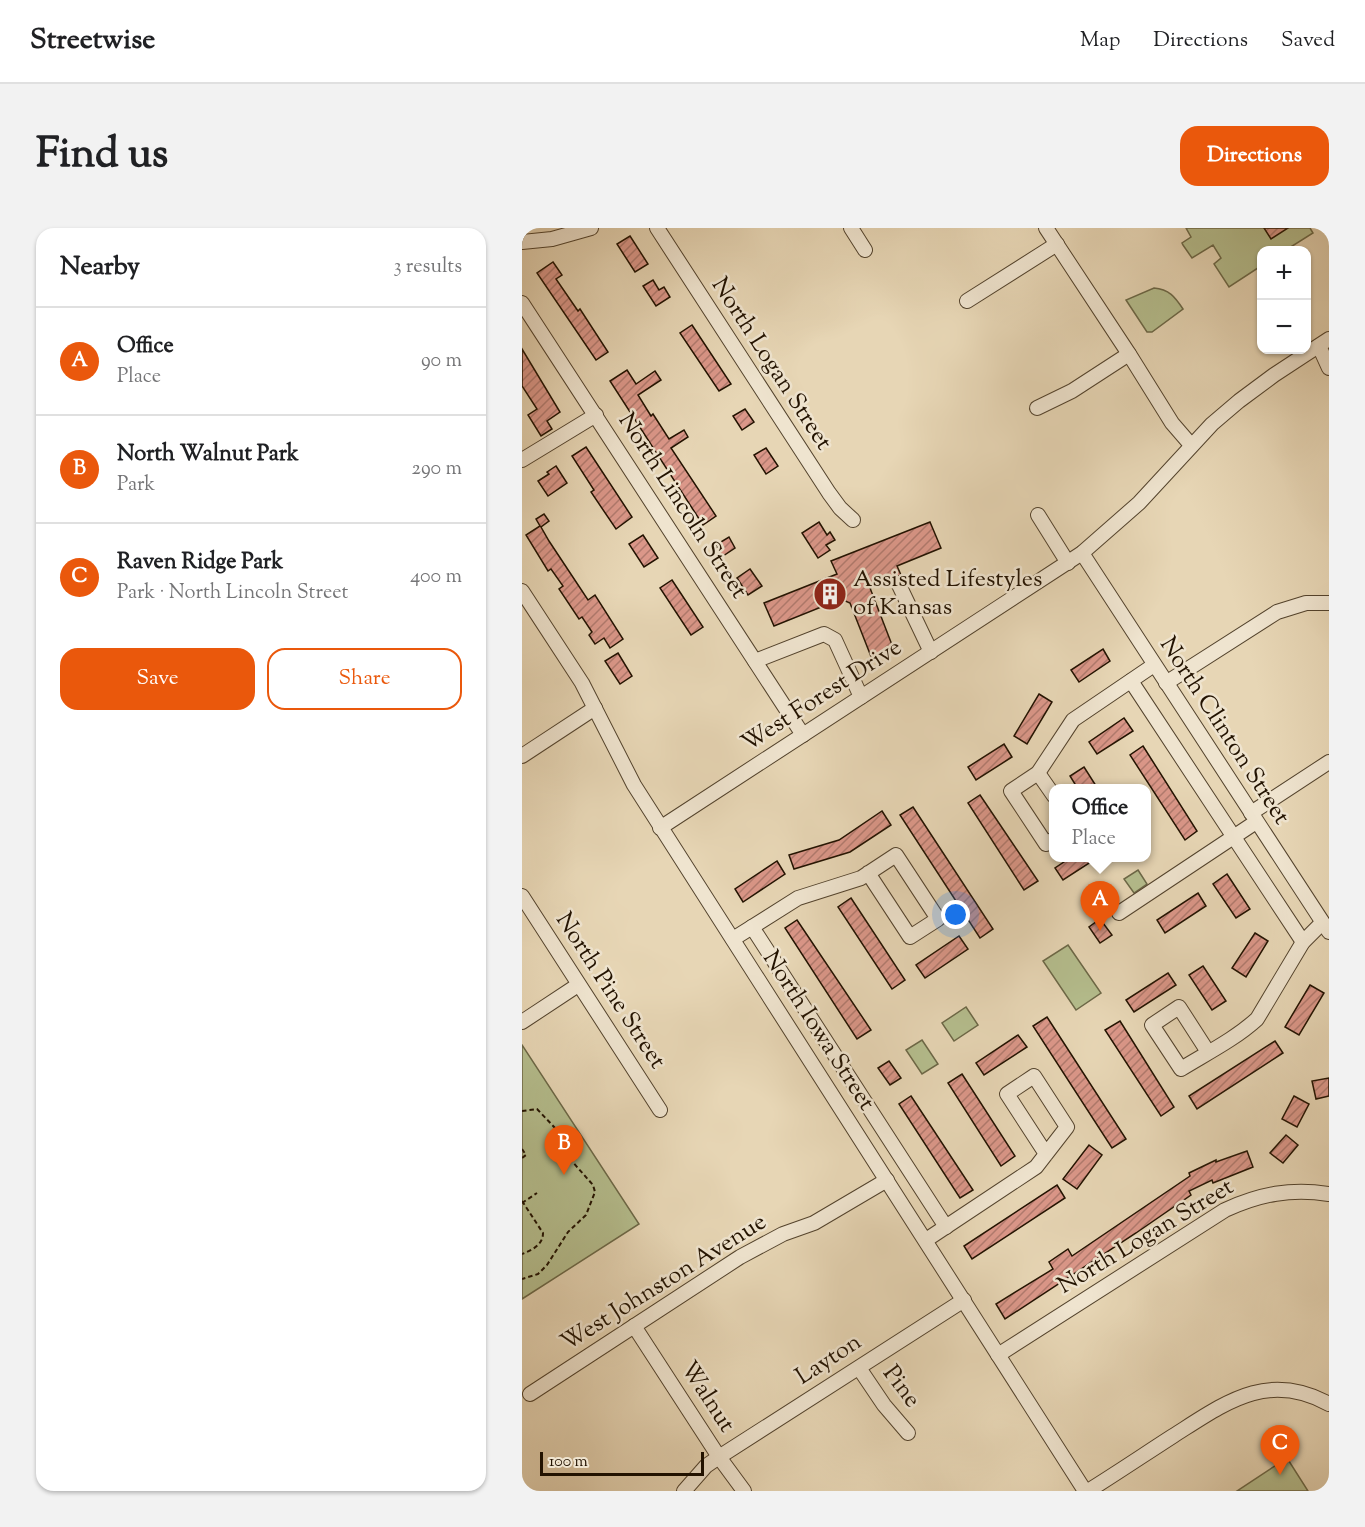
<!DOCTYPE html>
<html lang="en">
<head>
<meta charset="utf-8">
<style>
	:root { --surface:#fff; --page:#f2f2f2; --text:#202124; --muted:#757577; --line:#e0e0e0; --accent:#ea580c }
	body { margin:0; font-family:"Sorts Mill Goudy",serif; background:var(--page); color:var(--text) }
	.controls { position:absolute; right:18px; top:18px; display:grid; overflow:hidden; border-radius:12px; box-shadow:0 2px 4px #0004 }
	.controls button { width:54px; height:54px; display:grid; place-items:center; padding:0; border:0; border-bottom:2px solid var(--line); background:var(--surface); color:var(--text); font:30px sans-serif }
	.scale { position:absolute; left:18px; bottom:15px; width:164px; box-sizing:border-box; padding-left:6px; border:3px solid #221200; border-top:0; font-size:16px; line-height:21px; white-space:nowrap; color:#221200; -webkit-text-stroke:4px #efe4cf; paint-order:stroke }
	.you { position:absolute; left:434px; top:687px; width:21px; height:21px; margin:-15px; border:4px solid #fff; border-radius:50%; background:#1a73e8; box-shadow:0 0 0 9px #1a73e833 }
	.badge { display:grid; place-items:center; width:39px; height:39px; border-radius:50%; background:var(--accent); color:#fff; font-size:20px; font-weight:700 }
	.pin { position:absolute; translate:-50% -50px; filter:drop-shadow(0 2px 3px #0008) }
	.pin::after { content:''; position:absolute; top:32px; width:21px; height:18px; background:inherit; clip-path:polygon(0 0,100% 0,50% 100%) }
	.popup { position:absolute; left:527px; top:556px; width:102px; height:78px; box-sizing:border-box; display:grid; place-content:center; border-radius:12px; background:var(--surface); filter:drop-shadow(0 2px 4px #0005); font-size:20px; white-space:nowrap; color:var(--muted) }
	.popup b { font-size:22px; color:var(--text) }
	.popup::after { content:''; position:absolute; left:50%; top:100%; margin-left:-12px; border:12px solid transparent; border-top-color:var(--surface) }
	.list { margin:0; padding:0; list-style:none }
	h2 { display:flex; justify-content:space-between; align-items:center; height:78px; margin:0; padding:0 24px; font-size:26px }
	h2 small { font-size:20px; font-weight:400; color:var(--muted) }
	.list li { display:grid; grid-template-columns:39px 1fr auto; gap:18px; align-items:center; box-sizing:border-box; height:108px; padding:0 24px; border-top:2px solid var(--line) }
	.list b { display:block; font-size:22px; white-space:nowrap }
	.list p { margin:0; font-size:20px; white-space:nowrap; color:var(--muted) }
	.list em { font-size:20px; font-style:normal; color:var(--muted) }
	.actions { display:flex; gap:12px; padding:18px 24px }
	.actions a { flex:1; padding:14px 0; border:2px solid var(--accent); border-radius:18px; text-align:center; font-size:21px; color:var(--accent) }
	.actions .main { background:var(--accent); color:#fff }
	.map { position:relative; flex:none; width:807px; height:1263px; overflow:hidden; border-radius:18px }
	header { display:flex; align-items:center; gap:36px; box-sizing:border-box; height:84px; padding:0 30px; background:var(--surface); border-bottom:2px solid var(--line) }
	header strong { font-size:28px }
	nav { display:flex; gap:33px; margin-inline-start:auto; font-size:21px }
	.intro { display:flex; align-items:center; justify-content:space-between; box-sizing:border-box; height:144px; padding:0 36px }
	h1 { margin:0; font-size:42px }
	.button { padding:15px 27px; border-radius:18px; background:var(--accent); color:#fff; font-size:21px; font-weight:700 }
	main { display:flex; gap:36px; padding:0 36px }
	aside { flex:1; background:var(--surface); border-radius:18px; box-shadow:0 2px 4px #0004 }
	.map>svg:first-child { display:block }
	.green { fill:#b5be8e; stroke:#6c6847; stroke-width:1.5 }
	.building { fill:url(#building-hatch); stroke:#221200; stroke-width:1.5 }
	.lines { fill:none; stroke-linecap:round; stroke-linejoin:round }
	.minor-casing { stroke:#53432d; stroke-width:16 }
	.path { stroke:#221200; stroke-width:2; stroke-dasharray:4.5 3; stroke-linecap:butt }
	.minor { stroke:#efe4cf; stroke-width:14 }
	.labels { text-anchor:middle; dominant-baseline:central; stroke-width:5; stroke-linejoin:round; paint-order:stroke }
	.street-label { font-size:24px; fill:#221200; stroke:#efe4cf }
	.poi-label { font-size:24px; fill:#221200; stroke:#efe4cf; text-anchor:start }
</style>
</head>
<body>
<header>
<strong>Streetwise</strong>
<nav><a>Map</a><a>Directions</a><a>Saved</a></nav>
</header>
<div class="intro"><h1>Find us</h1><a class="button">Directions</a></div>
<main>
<aside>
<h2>Nearby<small>3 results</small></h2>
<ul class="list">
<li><span class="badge">A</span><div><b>Office</b><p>Place</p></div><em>90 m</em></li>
<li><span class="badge">B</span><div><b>North Walnut Park</b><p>Park</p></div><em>290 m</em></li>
<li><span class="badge">C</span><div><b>Raven Ridge Park</b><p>Park · North Lincoln Street</p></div><em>400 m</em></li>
</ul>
<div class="actions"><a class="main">Save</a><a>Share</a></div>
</aside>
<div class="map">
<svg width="807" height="1263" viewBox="0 0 807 1263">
	<defs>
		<pattern id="building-hatch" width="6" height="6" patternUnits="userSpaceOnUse" patternTransform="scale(1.5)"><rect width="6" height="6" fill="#db9789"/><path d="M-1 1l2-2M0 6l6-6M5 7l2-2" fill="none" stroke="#b17a6e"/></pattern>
	</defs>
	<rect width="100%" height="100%" fill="#e7d6b5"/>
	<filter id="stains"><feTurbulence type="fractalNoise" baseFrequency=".00333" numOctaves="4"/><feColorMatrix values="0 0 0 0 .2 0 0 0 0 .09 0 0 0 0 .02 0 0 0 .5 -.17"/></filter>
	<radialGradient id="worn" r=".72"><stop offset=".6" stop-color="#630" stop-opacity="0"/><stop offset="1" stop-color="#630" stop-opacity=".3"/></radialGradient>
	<g class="green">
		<polygon points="664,0 788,0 791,5 764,22 740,22 739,38 707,59 692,36 699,30 691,17 670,30 661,17 660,15 669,9"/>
		<path d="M632,60C647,61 653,69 661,81L630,104H625L604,72Z"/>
		<polygon points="616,642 625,656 612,665 602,651"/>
		<polygon points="546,717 579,765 554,782 521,733"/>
		<polygon points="444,779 456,797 432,813 420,795"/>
		<polygon points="400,812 416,836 400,846 384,822"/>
		<polygon points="0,817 117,996 0,1071"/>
		<polygon points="765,1230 786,1263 715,1263"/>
	</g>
	<g class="building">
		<polygon points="742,0 766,0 749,11"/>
		<polygon points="108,8 126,36 113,44 95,16"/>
		<polygon points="31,34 40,47 34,51 56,83 58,81 86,124 74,132 15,45"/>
		<polygon points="131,52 137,62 142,59 148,69 134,78 121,58"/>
		<polygon points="170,97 209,156 197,163 158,105"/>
		<polygon points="0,121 38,184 25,193 30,201 19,208 6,187 15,181 0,158"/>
		<polygon points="105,142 114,156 133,143 139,152 116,167 129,188 131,186 147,211 162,202 166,209 149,220 194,288 181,297 88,153"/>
		<polygon points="223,181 232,194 220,202 211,188"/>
		<polygon points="64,219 110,289 94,301 69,264 72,262 50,228"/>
		<polygon points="244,220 256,238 244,246 232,227"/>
		<polygon points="34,238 45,255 26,268 16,253 27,246 25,244"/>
		<polygon points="22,286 27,293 19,299 27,313 66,372 73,367 101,411 88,420 82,410 73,416 67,407 70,404 60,389 57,391 37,361 41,358 29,341 26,343 4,307 18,298 14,291"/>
		<polygon points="297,294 305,307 308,304 313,312 304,317 308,322 296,330 280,305"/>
		<polygon points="408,294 419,320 375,338 379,347 348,360 372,422 350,431 328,375 319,371 252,398 242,375 315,346 309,333"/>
		<polygon points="121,307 136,330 122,339 107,316"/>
		<polygon points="207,309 213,320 198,330 192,321 196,319 194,317"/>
		<polygon points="228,341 240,358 226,367 215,350"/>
		<polygon points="150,352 181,399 169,407 138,360"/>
		<polygon points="581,421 588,433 557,454 549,442"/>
		<polygon points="96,425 110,448 98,456 83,433"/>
		<polygon points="517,466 530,474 505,516 492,508"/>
		<polygon points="602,490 611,503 575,526 567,514"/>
		<polygon points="482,516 490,529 454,552 446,539"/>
		<polygon points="621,518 675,603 663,612 608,527"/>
		<polygon points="562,539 576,561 556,561 548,548"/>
		<polygon points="458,567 516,653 502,662 446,575"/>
		<polygon points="391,579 471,701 458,710 378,587"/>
		<polygon points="360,583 369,597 328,624 272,641 267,627 317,612"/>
		<polygon points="548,630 575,630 541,652 533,640"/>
		<polygon points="255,633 263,646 221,674 213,661"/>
		<polygon points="705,646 728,681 714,690 691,656"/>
		<polygon points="676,665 684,678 643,705 635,692"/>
		<polygon points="329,670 383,752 370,761 316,679"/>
		<polygon points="578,691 590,707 578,715 567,699"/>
		<polygon points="275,692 349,802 335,811 263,700"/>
		<polygon points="733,705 746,713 724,749 710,740"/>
		<polygon points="437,708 446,721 403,750 394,737"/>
		<polygon points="681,738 704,773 690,782 667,747"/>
		<polygon points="646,745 654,757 612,784 604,772"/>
		<polygon points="788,757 802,765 777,807 763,799"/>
		<polygon points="525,789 604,911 590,920 511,798"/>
		<polygon points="598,793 652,879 639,888 583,802"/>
		<polygon points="496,807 505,819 462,847 454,835"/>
		<polygon points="753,813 761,825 675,881 667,868"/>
		<polygon points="367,833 379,850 368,857 356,840"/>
		<polygon points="440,846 493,928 479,938 426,855"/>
		<polygon points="807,850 807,868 794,871 790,853"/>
		<polygon points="389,868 451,962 438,970 377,876"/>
		<polygon points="772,868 787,876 775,899 760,891"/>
		<polygon points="764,907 776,917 761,935 748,925"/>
		<polygon points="567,917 580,927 555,961 541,951"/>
		<polygon points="725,923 731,939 691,955 690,952 667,963 669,967 614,1005 483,1091 474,1076 531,1041 527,1034 546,1021 550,1028 668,948 667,945 694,932 694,934"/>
		<polygon points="535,957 543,970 450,1031 442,1018"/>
	</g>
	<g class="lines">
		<defs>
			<g id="minor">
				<polyline points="135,0 307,265 318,280 331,292"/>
				<polyline points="329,0 343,22"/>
				<polyline points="524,0 607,126 650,195 669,217"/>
				<polyline points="0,14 30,11 69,0"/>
				<polyline points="445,73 535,16"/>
				<polyline points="0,75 281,507"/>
				<polyline points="797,118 807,140"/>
				<polyline points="515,180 550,163 607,126"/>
				<polyline points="0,232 74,187"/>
				<polyline points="516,287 546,335"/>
				<polyline points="560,325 807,704"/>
				<polyline points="377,357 409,424"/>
				<polyline points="0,363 60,455 112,557 563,1263"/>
				<polyline points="233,433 302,406 313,412 339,469"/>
				<polyline points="609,453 781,714"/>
				<polyline points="644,455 755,384 784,375 807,375"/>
				<polyline points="0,528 73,480"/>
				<polyline points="516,545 532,568"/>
				<polyline points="729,585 807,534"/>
				<polyline points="138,600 560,325 617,275 690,196 717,173 752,147 807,111"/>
				<polyline points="532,611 524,616 489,563 516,545 551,492 632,437"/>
				<polyline points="0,668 138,882"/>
				<polyline points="597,685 734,594"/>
				<polyline points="230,699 424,999"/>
				<polyline points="211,711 276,670 339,650 374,627 416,691 388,709 346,645"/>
				<polyline points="0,794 56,757"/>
				<path d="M686,824L657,779L630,797L659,841C685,825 713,811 735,791L781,714L800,695"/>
				<polyline points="404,1012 514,939 545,899 512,848 485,866 524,926"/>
				<polyline points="112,1098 197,1229 222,1263"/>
				<path d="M476,1127L703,982C738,966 769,960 807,966"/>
				<polyline points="337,1140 362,1177 386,1205"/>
				<polyline points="8,1166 218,1029 261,1006 292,995 365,952"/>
				<polyline points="162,1263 184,1238 197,1229 442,1072"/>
				<path d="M566,1263C595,1245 623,1226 651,1208C703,1175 745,1142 807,1176"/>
			</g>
		</defs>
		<use href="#minor" class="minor-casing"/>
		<g class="path">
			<polyline points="0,883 15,881 35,902 48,931 71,957 73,964 64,987 46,1004 25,1037 16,1046 0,1051"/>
			<polyline points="0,921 4,927 0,930"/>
			<path d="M0,973L21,1005C21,1017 10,1022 0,1026"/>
			<polyline points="0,975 15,965"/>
		</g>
		<use href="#minor" class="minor"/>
	</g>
	<defs>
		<symbol id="building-disc" viewBox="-11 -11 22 22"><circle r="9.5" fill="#8f2418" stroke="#efe4cf"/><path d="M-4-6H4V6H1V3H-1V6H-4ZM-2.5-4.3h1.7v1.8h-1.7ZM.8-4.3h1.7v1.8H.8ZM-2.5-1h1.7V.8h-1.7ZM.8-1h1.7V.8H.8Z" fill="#fff"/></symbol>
	</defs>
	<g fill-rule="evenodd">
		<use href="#building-disc" x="289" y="347" width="38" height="38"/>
	</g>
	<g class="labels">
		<g class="street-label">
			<text transform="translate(249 136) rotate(57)">North Logan Street</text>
			<text transform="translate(160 278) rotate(57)">North Lincoln Street</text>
			<text transform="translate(300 468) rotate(-33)">West Forest Drive</text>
			<text transform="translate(702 503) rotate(57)">North Clinton Street</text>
			<text transform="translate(88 763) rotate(57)">North Pine Street</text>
			<text transform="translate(296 803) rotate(57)">North Iowa Street</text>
			<text transform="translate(624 1009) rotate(-31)">North Logan Street</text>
			<text transform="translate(142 1055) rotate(-32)">West Johnston Avenue</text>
			<text transform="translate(307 1132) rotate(-33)">Layton</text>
			<text transform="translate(379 1159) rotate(53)">Pine</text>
			<text transform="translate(185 1169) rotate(57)">Walnut</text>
		</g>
		<g class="poi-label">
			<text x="331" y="352">Assisted Lifestyles<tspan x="331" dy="28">of Kansas</tspan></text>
		</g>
	</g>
	<rect width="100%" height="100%" filter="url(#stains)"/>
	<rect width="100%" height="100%" fill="url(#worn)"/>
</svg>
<div class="controls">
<button>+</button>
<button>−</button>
</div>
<div class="scale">100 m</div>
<div class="you"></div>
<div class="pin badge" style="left:578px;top:703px">A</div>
<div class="popup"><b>Office</b>Place</div>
<div class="pin badge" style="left:42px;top:947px">B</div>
<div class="pin badge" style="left:758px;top:1247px">C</div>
</div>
</main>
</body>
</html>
